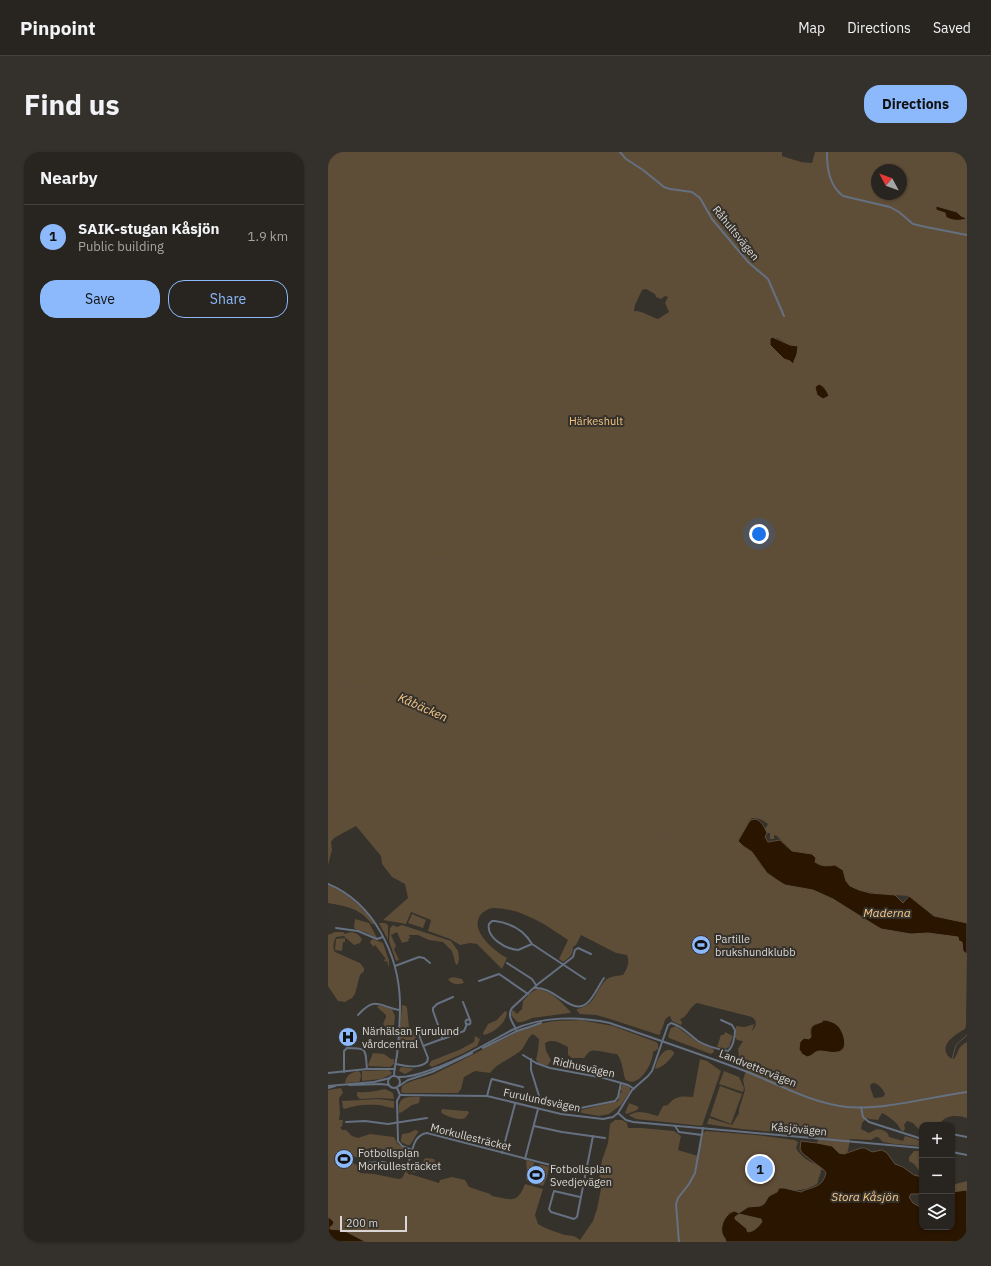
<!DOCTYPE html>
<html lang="en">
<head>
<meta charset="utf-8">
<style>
	:root { --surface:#282520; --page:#34312d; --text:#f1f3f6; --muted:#a5a5a5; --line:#44423e; --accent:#8bb9fc }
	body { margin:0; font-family:"IBM Plex Sans",sans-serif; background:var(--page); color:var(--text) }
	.controls { position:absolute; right:12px; bottom:12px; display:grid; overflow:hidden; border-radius:8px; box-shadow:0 1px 3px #0004 }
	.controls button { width:36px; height:36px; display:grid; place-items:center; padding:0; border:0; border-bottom:1px solid var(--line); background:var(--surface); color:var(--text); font:20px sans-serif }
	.compass { position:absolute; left:543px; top:12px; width:36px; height:36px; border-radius:50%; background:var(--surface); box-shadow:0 1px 3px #0004; rotate:311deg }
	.scale { position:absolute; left:12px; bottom:10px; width:67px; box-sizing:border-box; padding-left:4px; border:2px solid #d9d6d3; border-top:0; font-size:11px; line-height:14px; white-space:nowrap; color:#d9d6d3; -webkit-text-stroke:3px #35312b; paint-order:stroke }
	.you { position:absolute; left:431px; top:382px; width:14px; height:14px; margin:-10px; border:3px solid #fff; border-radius:50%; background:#1a73e8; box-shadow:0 0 0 6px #1a73e833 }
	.badge { display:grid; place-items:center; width:26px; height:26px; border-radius:50%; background:var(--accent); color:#111; font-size:13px; font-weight:700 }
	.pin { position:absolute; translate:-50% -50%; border:2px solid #fff; box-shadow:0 1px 4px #0006 }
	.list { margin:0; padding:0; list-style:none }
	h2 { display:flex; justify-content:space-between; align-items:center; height:52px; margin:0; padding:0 16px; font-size:17px }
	h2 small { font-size:13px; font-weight:400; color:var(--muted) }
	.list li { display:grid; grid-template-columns:26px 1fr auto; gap:12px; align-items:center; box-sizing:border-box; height:64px; padding:0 16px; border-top:1px solid var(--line) }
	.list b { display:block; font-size:15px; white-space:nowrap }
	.list p { margin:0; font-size:13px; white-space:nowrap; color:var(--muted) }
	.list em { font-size:13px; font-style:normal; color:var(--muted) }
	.actions { display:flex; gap:8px; padding:12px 16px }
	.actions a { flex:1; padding:9px 0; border:1px solid var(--accent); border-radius:16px; text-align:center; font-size:14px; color:var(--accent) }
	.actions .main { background:var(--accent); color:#111 }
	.icon { flex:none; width:22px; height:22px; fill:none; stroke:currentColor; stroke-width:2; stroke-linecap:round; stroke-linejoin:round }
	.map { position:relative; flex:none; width:639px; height:1090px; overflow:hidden; border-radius:16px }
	header { display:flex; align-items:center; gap:24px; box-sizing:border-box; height:56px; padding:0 20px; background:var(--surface); border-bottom:1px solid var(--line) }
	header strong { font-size:19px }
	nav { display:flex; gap:22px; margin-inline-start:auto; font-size:14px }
	.intro { display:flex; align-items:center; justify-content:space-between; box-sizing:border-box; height:96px; padding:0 24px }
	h1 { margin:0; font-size:28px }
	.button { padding:10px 18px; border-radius:16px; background:var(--accent); color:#111; font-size:14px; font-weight:700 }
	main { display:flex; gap:24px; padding:0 24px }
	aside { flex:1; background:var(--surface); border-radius:16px; box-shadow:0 1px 3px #0004 }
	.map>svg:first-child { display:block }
	.green { fill:#5e4d37; fill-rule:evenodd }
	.water { fill:#291500; stroke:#5e4f3f; fill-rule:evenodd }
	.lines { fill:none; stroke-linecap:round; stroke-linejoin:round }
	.stream { stroke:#5e4f3f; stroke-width:1 }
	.minor { stroke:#657081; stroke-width:2 }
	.labels { text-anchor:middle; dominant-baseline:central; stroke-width:4; stroke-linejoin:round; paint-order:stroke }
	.street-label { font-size:11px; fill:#d9d6d3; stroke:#35312b }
	.park-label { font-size:11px; fill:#f3c384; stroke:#35312b }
	.poi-label { font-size:11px; fill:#d9d6d3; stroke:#35312b; text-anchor:start }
	.water-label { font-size:12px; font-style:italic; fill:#f9c98a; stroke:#35312b }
</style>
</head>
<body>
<header>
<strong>Pinpoint</strong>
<nav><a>Map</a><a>Directions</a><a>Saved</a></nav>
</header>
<div class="intro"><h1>Find us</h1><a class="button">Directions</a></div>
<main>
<aside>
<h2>Nearby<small></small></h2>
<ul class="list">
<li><span class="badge">1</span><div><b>SAIK-stugan Kåsjön</b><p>Public building</p></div><em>1.9 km</em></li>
</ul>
<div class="actions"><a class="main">Save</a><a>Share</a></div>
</aside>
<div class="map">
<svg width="639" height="1090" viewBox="0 0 639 1090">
	<rect width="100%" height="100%" fill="#35312b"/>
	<g class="green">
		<path d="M0,0H454V4L473,10L484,11L487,0H639V771L606,764L581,744L551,742L531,738L522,734L518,729L515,718L490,712L487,710L484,702L464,699L449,684L446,683V687H442V681H439L437,677L440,672C435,668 431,666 424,666L421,669L410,689L415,694L424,700L434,715L457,733L485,738L505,747L548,774L575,781L583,782L600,781L624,784L630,785L634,790L635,799L639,802L638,873L637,877C627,883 609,893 622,906L626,907C632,899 628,896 639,890V966C629,963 617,962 611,973H594V981L585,971L579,969L576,973L577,976L576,979H574C572,977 571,975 570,973C569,971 556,961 554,961L550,968L541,967L539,966L534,971L533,977L541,981L549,977C555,978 560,979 561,985L575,989L577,984L594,989V994L566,992L555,990L550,985H548L543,988L522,987L520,999L517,1002L511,1001L505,995L489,991L491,984L413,977L379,972L381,966L404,973L411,961V957L417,938L415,928L419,915L412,911L410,897L415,889L409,888L407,885L408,874L417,875L426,872L424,879C428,874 430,870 424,865L369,851C361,855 360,865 352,867L354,871L353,873L344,869L342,864C334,867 337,875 332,880L333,881L331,883L279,866L268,863L252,862L249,859V857C268,853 266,840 277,829C281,824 289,824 295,823C299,817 302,811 299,803L288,801L253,783L248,793L245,795C245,803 242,805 235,810L231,807L240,788C218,773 193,756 165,756C161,756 157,759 154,761C139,777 166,799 179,806L174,817L149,792L142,791L132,793L122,787L100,779L103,768L83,760L78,772L55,768L80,746L77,732L64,725L54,712L53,704L28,674L6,686L3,690L4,698L0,713ZM549,18H573V42H549ZM608,54L629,60L633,64L638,66L618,65L617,61ZM318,137L327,142L328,145L333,147L337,144L340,145L337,151L341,160L330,167C321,164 315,159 306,159L307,153L314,138ZM449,186L462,193V209L456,207L442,193ZM495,868C499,868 506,870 509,873C514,878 521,894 513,898C506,902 500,898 492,899C487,899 482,901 477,903L474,902L471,897L472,890L476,886L481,887L483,885L482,877C486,871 491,873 495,868ZM545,931C550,931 555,937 557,942L555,945L546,946L542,935L543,932Z"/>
		<path d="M0,733C19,741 35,755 46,772H44C30,755 20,755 0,751Z"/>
		<polygon points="84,762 98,768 95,776 80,771"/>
		<polygon points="27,767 41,771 49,786 37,780 27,777 26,775"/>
		<polygon points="51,771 57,771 60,773 60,788"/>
		<polygon points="65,773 69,775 74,773 123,789 130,799 131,806 130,812 128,813 124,799 115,790 101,788 90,783 81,783 82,786 80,787 81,789 74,791 69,780 63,783 68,794 66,797 71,808 68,809 61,789 62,776"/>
		<path d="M7,780H15L17,782C24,778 30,781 34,787L32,791L26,793L19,787L16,784L8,785C6,789 4,796 7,800L32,811L36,816V819L32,823L27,842L24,846L17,850L10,849L0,834V783Z"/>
		<polygon points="17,786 17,790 15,790 14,799 7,798 8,787"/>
		<polygon points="45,787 55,791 61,809 61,816 59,809 57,810 56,808 58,807 47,793 46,795 42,791 43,788"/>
		<path d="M125,825L134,827L136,831C130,833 124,833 120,827Z"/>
		<path d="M210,837C226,840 232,850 243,860L242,861L204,866C199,868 195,871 189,870L183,863L184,859L185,858L189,862L194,857L195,849C199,845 204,838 210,837Z"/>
		<polygon points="51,853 64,857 67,864 65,885 55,872 58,865 58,863 49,855"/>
		<path d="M74,853L78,854L79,856L81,875L87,882L89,888C86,892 77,895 72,892L71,889Z"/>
		<path d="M177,859L179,860C178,871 167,880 156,883L155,881L160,872L169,868Z"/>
		<path d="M253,868L285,874L328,890L330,892V897L325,900C325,912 310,938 297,927C295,919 294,908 289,902C283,902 266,897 263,899C260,900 258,904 256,906H244L240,903V895C232,891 225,886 217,891L218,899L223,908L220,913C215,913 211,912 208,908L210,898L211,887L205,882C198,886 198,895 191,900C181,908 170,910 162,921L147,919L136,925L133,937L130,941H75L73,940L74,934C84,927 95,927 106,922C135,908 164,892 194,878C205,874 216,870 228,869C237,868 244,869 253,868Z"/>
		<polygon points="348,874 368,889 385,897 386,899 386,900 383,902 341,886 340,884 343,876"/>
		<polygon points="397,880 405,884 401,895 397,897 389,895 393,883 396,883"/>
		<polygon points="147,884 152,887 149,894 134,902 104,915 101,913 103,909 131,898 146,890"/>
		<path d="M339,898H343L346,900V902C342,908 334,916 327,917C328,910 332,901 339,898Z"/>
		<polygon points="45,901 56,902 63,907 66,907 66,912 62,915 41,914 40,913"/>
		<path d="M372,907L379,909L393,919L374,974L308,967L302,964L301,963C311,957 319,961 330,964L335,954L340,953C346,944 355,944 365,945Z"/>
		<polygon points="74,915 86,917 77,922 71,919 72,916"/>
		<polygon points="61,918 64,921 62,923 53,927 34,929 34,919"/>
		<path d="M30,919L32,920L33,923L32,929L30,930L17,931C18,923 23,921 30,919Z"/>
		<polygon points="396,919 411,925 416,936 415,940 391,932"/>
		<polygon points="295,932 300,934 302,936 302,939 293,953 281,962 271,964 249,960 253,958 290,949 292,941 293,941 294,939 292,938"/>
		<polygon points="392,934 414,942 403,972 382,964"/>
		<path d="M13,936L15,941L11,946L12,961L11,968H15L14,975H12L14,978H18L24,984L30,986L42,982L66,985L70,992L79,999V1004C73,1004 69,1000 63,999C55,996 42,995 34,998V1002L31,1005H27L18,998L15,1000L25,1011L30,1014L32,1021L46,1022L71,1027L74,1026L78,1019L81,1023L82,1022L111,1031L112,1028L124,1025L137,1028L141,1035L162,1042L164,1044C183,1047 189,1053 197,1032L215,1037L207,1063L210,1072C218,1077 228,1080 237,1083C244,1084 247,1083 252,1088L265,1069L269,1057L273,1037L270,1034L274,1008L280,991L282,972L287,968H294L299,971L300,976H314L346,979L353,984L350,998L370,1004L375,981L378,979L428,983L467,988L470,990L468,996C471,1002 477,1007 483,1010C487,1012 490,1013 494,1016L489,1032C479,1038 468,1040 456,1036L441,1044L436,1052L432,1054L420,1055L414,1060L419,1064H423L433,1067L434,1070C430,1075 426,1082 419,1079L407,1067V1065L402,1060C397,1065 392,1074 395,1081C396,1085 398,1086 398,1090H38L19,1080L12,1078L2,1077L3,1067L0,1065V938ZM428,1005L433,1008L440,1019L436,1024H429L426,1022V1016L425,1008Z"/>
		<path d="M57,937L65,941L66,947L52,946L32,947L29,944V940C39,941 48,939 57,937Z"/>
		<path d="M92,945L91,951L84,953L74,960L71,961C69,945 78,944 92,945Z"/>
		<path d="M51,947L66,949V956C60,956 55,953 50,953C38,952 27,953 16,957L15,956L14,949Z"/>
		<polygon points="301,951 311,955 309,958 299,962 297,961"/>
		<path d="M114,957L137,959H140L141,961L137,966C132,969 116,964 113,960Z"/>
		<path d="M87,978L91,979C90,980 83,992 82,993H79L73,990V987L74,982L81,981Z"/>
		<polygon points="586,999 594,999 594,1022 586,1012 581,1009 581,1005"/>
		<polygon points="97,1006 106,1007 107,1010 109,1011 111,1015 96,1014 94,1012"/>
		<polygon points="198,1008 208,1011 206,1011 205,1015 211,1016 212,1013 210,1012 221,1015 219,1025 215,1034 198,1028 199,1021"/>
		<polygon points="82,1010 89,1012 87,1021 81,1019 79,1016"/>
		<polygon points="639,1029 639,1038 624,1040 624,1033"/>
	</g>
	<g class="water">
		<path d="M608,54L629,60L633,64L638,66V67C631,69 624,69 618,65L617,61L608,58Z"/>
		<polygon points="444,185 462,193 470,194 469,202 465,212 462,209 456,207 442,193 442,187"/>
		<path d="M491,232C496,234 499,239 501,244L495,247L489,243L487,235Z"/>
		<path d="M427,667C434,669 436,675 439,681L437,685L440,690L452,688L464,699L484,702L488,706L487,710C494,715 500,714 507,713L515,718L518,729L522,734L531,738L542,741L567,743L575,751L581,744L606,764L639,771V802L635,799L634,790L631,789L630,785L600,781L583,782L553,777L505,747L485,738L457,733L449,728L439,721L424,700L415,694L410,689L421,670L423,668Z"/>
		<path d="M495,868C499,868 506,870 509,873C515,878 520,893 514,898C508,903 499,899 492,899C486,899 485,904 479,905L474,902L471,897L472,890L476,886L481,887L483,885C482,873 483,874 494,870Z"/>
		<path d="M473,989L489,991L504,994L511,1001L516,1002L533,996H537L544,1000L554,998L559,1001L567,1012L575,1015L586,1023L594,1025V1040L590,1042H583L581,1045L585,1051L594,1056V1075H624V1040L639,1038V1090H398C398,1086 395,1085 394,1081C392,1072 398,1062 406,1059L411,1061L420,1055L432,1054L436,1052L441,1044L449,1040L451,1036H456L473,1040C484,1034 494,1037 498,1021L496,1018L474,1001L472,997ZM411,1062L433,1067L434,1070C430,1075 427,1079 420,1080L419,1079V1077L407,1067V1065Z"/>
		<polygon points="0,1065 3,1067 6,1070 5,1073 2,1075 2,1077 12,1078 19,1080 38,1090 0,1090"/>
	</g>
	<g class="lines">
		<g class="stream">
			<polyline points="161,0 165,19 169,75 171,121 169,141 170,157"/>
			<polyline points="275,0 284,16 315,44"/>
			<polyline points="546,0 555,11 564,13 569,18"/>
			<polyline points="573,23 590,40 608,54"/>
			<polyline points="0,340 8,338 20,348 35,354 46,372 72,397 90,405 105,407 122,408 142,405"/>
			<polyline points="0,540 6,537 7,534 11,532 24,535 41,534 45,538 55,542 63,550 81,558 89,561 106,571 143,581 151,585 197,596 217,603 219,606 219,614"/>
			<polyline points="0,607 4,619 4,626 8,629 7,633 12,640 8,650 6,668 9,671 13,672 15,676"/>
			<path d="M220,616L224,618L231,619L246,638L256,640C260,648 271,651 279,652C283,653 289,656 293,658C303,663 309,670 318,676C325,680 351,688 359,688C362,688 365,686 368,685L372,677L389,671L394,675L403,674L413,683"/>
			<path d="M508,900L509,902L573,935C585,936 596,935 607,929C611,919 617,918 626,916"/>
			<polyline points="634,938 628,922 624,907 628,893 639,883"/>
			<polyline points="635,944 639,955"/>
		</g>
		<g class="minor">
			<polyline points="292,0 298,7 315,18 336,35 342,37 364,40 372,46 384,67 420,110 440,127 456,164"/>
			<path d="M499,0C499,17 501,33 515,44L562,55L571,60L585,72L598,75L639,83"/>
			<path d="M0,732C46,751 71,803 72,851C72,868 71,886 69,903C68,910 66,917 66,924"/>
			<polyline points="8,776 30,779 49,787 55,785"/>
			<path d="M204,792L190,798C178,797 158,786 161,772L164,769H167C182,771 196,778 204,792L257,827"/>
			<polyline points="179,811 204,827 208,833"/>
			<polyline points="67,814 91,805 96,806 102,811"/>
			<polyline points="151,829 171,822 200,842"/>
			<path d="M207,836C226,834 243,863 258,852C266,846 270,834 276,826"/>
			<polyline points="135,850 142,868"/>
			<path d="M30,863C47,844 51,854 71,858"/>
			<circle cx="140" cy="870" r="2.5"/>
			<path d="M188,877C184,870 179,863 184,856L210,832L245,805L247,798L250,796L263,802"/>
			<polyline points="115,887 136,879 139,872"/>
			<polyline points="95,894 114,887 114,884 105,859 105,856 109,852 125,845"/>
			<polyline points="155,896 189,879 213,871"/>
			<polyline points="195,903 208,911 222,916 276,926 300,933 306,937"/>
			<polyline points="203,907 203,918 212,947"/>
			<path d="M68,912C77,914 91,917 99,910L100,906L89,878"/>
			<path d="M16,920V899L19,896C40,896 37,897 39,917"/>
			<polyline points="0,921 39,917 67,917"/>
			<circle cx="66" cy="930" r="6"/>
			<path d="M70,925C84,926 98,919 111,915C128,908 144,900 160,891C168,887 176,882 184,878C214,864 251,864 282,871C327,887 372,902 417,919C450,932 483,951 519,955C557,958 601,945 639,940"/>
			<polyline points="21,933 53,932 61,933"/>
			<polyline points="0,934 46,930 62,926"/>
			<polyline points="71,934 80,928 104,920 144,901"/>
			<polyline points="0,936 7,934"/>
			<polyline points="69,936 72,943"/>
			<path d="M72,943L159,944L233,962L275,967L285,965L290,961L304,938L320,924L324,919L340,873L343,871C355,874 360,882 370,889C378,894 389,897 400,899C405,895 407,885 407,878L404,873L393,868"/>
			<polyline points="72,943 69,949 70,989 74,994 84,998"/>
			<polyline points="159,944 163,929 164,927 195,935"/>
			<polyline points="533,955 535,965 541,970 594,987"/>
			<polyline points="238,959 287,949 290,945 293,931"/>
			<polyline points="290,961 298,968 305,970 594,996"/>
			<polyline points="18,970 37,969 60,972 99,966"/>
			<polyline points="206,974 234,980 277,986"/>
			<polyline points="347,974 351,980 374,983"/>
			<polyline points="624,982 639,985"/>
			<polyline points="624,1000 639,1003"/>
			<polyline points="174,1001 187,952"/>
			<polyline points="197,1007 210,957"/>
			<path d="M36,1011L55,1010L78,1016C85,1004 83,983 99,981L257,1022"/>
			<polyline points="252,1045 226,1039 221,1057 223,1060 246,1067 249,1065 265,984"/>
			<polyline points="351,1090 348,1052 350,1046 361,1032 367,1021 375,976"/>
		</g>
	</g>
	<defs>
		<symbol id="stadium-disc" viewBox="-11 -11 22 22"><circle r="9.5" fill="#8bb9fc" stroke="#35312b"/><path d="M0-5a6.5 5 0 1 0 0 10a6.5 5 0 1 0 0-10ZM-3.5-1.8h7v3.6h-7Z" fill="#111"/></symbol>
		<symbol id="hospital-disc" viewBox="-11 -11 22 22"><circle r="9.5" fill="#8bb9fc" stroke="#35312b"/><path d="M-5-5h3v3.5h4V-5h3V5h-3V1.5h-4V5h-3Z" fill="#111"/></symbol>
	</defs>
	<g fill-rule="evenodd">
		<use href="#stadium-disc" x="362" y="782" width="22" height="22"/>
		<use href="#hospital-disc" x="9" y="874" width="22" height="22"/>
		<use href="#stadium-disc" x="5" y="996" width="22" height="22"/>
		<use href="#stadium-disc" x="197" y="1012" width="22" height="22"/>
	</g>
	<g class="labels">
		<g class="street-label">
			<text transform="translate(408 81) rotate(51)">Råhultsvägen</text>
			<text transform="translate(256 915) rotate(12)">Ridhusvägen</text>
			<text transform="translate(430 916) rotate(22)">Landvettervägen</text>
			<text transform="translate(214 948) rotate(12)">Furulundsvägen</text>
			<text transform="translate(471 977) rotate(5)">Kåsjövägen</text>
			<text transform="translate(143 985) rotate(14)">Morkullesträcket</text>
		</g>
		<g class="park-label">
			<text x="268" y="269">Härkeshult</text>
		</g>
		<g class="poi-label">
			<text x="387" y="787">Partille<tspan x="387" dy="13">brukshundklubb</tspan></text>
			<text x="34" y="879">Närhälsan Furulund<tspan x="34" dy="13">vårdcentral</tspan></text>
			<text x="30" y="1001">Fotbollsplan<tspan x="30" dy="13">Morkullesträcket</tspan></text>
			<text x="222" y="1017">Fotbollsplan<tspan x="222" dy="13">Svedjevägen</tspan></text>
		</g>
		<g class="water-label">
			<text transform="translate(95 555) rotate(24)">Kåbäcken</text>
			<text x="559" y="760">Maderna</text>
			<text x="537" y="1044">Stora Kåsjön</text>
		</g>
	</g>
</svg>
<div class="controls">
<button>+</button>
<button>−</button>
<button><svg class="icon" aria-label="layers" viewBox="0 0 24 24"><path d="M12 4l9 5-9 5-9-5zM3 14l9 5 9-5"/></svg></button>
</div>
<svg class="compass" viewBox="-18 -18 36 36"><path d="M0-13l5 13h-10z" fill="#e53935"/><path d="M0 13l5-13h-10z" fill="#a5a5a5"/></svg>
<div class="scale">200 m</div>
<div class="you"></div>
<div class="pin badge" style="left:432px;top:1017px">1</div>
</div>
</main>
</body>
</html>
